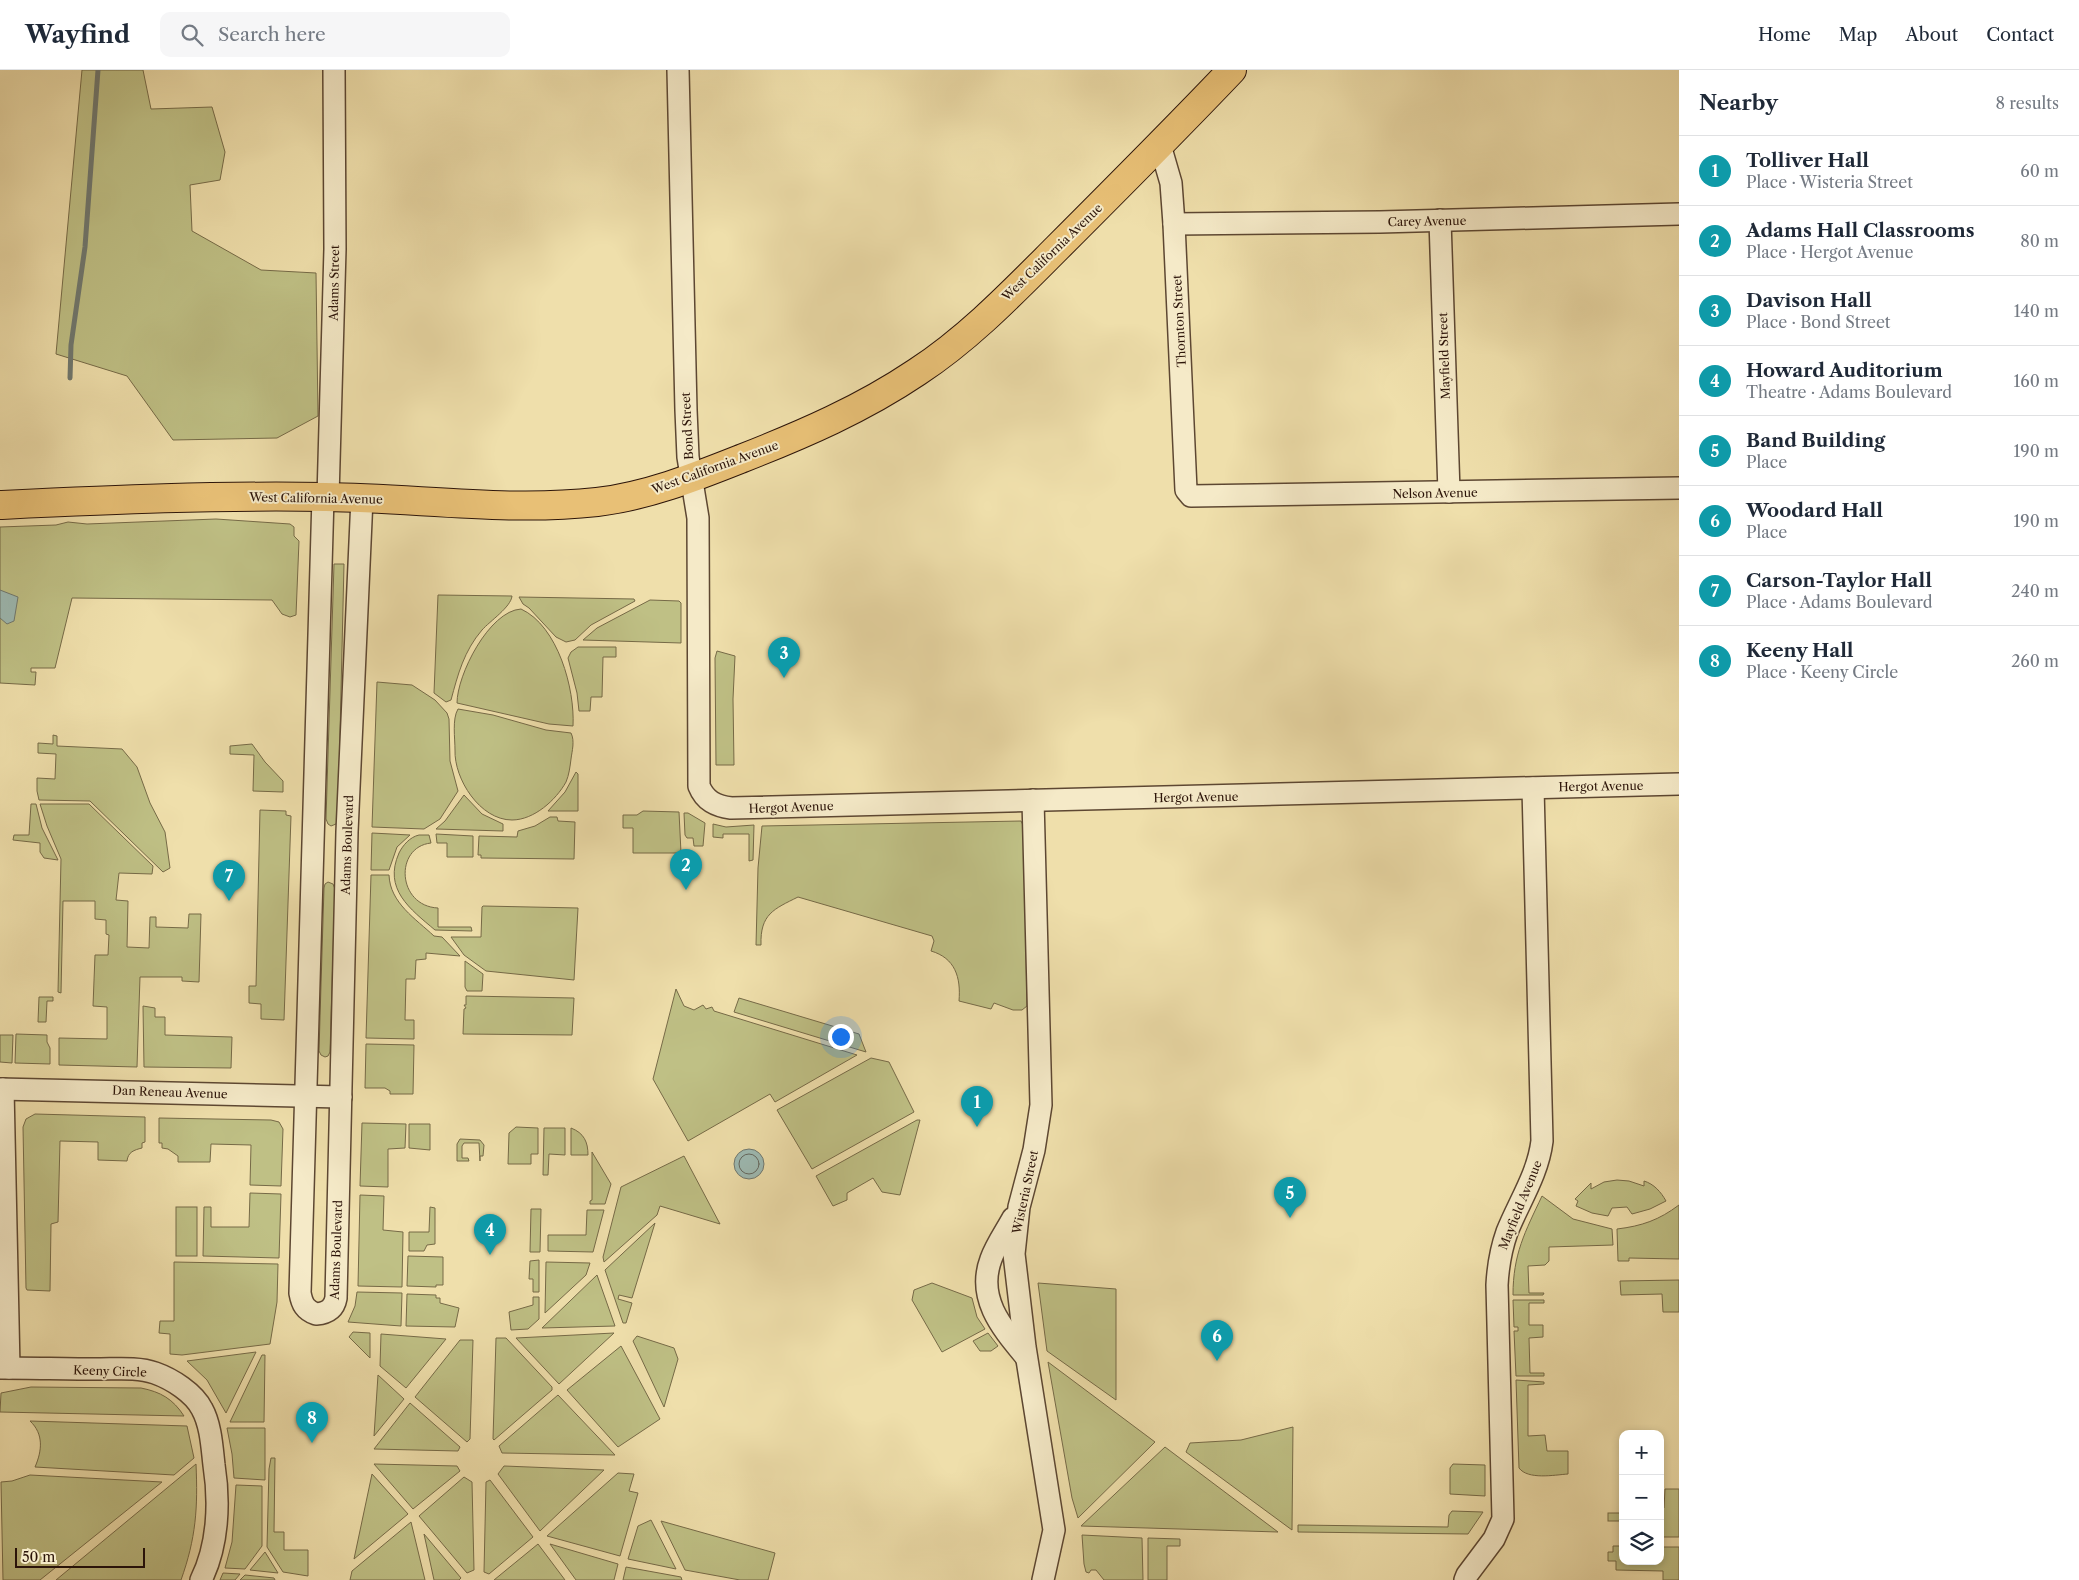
<!DOCTYPE html>
<html lang="en">
<head>
<meta charset="utf-8">
<style>
	:root { --surface:#fff; --page:#f6f6f7; --text:#1f2937; --muted:#747a83; --line:#e0e1e3; --accent:#2563eb }
	body { margin:0; font-family:"Libre Caslon Text",serif; background:var(--page); color:var(--text) }
	.controls { position:absolute; right:15px; bottom:15px; display:grid; overflow:hidden; border-radius:10px; box-shadow:0 2px 8px #0003 }
	.controls button { width:45px; height:45px; display:grid; place-items:center; padding:0; border:0; border-bottom:1px solid var(--line); background:var(--surface); color:var(--text); font:25px sans-serif }
	.scale { position:absolute; left:15px; bottom:12px; width:130px; box-sizing:border-box; padding-left:5px; border:2px solid #2c1409; border-top:0; font-size:14px; line-height:18px; white-space:nowrap; color:#2c1409; -webkit-text-stroke:4px #f5eac8; paint-order:stroke }
	.you { position:absolute; left:840px; top:966px; width:18px; height:18px; margin:-12px; border:4px solid #fff; border-radius:50%; background:#1a73e8; box-shadow:0 0 0 8px #1a73e833 }
	.badge { display:grid; place-items:center; width:32px; height:32px; border-radius:50%; background:var(--accent); color:#fff; font-size:16px; font-weight:700 }
	.pin { position:absolute; translate:-50% -41px; filter:drop-shadow(0 1px 2px #0008) }
	.pin::after { content:''; position:absolute; top:26px; width:18px; height:15px; background:inherit; clip-path:polygon(0 0,100% 0,50% 100%) }
	.list { margin:0; padding:0; list-style:none }
	h2 { display:flex; justify-content:space-between; align-items:center; height:65px; margin:0; padding:0 20px; font-size:21px }
	h2 small { font-size:16px; font-weight:400; color:var(--muted) }
	.list li { display:grid; grid-template-columns:32px 1fr auto; gap:15px; align-items:center; box-sizing:border-box; height:70px; padding:0 20px; border-top:1px solid var(--line) }
	.list b { display:block; font-size:19px; white-space:nowrap }
	.list p { margin:0; font-size:16px; white-space:nowrap; color:var(--muted) }
	.list em { font-size:16px; font-style:normal; color:var(--muted) }
	.icon { flex:none; width:28px; height:28px; fill:none; stroke:currentColor; stroke-width:2; stroke-linecap:round; stroke-linejoin:round }
	.map { position:relative; flex:none; width:1679px; height:1510px; overflow:hidden }
	header { display:flex; align-items:center; gap:30px; box-sizing:border-box; height:70px; padding:0 25px; background:var(--surface); border-bottom:1px solid var(--line) }
	header strong { font-size:24px }
	nav { display:flex; gap:28px; margin-inline-start:auto; font-size:18px }
	.search { width:350px; height:45px; background:var(--page); display:flex; align-items:center; gap:12px; box-sizing:border-box; padding:0 18px; border-radius:10px; color:var(--muted); font-size:19px }
	main { display:flex }
	aside { flex:1; background:var(--surface) }
	.map>svg:first-child { display:block }
	.green { fill:#bfc085; stroke:#766a47 }
	.water { fill:#9dbab3; stroke:#70786f }
	.lines { fill:none; stroke-linecap:round; stroke-linejoin:round }
	.shore { stroke:#64675e; stroke-width:1 }
	.stream { stroke:#70786f; stroke-width:5 }
	.street-casing { stroke:#5d4732; stroke-width:24 }
	.primary-casing { stroke:#2c1409; stroke-width:30 }
	.street { stroke:#f5eac8; stroke-width:21 }
	.primary { stroke:#e8c076; stroke-width:28 }
	.labels { text-anchor:middle; dominant-baseline:central; stroke-width:4; stroke-linejoin:round; paint-order:stroke }
	.street-label { font-size:12px; fill:#2c1409; stroke:#f5eac8 }
</style>
</head>
<body>
<header>
<strong>Wayfind</strong>
<div class="search"><svg class="icon" aria-label="search" viewBox="0 0 24 24"><circle cx="10" cy="10" r="6"/><path d="M15 15l6 6"/></svg>Search here</div>
<nav><a>Home</a><a>Map</a><a>About</a><a>Contact</a></nav>
</header>
<main>
<div class="map">
<svg width="1679" height="1510" viewBox="0 0 1679 1510">
	<rect width="100%" height="100%" fill="#efdfab"/>
	<filter id="stains"><feTurbulence type="fractalNoise" baseFrequency=".004" numOctaves="4"/><feColorMatrix values="0 0 0 0 .2 0 0 0 0 .09 0 0 0 0 .02 0 0 0 .5 -.17"/></filter>
	<radialGradient id="worn" r=".72"><stop offset=".6" stop-color="#630" stop-opacity="0"/><stop offset="1" stop-color="#630" stop-opacity=".3"/></radialGradient>
	<g class="green">
		<polygon points="82,0 143,0 151,39 212,37 225,82 220,110 190,115 192,161 261,200 316,203 318,346 277,368 173,370 127,306 56,284"/>
		<polygon points="216,449 290,454 294,457 294,466 299,471 296,545 290,547 282,544 272,530 72,528 55,598 31,598 31,602 36,602 35,615 0,613 0,457 56,455 68,452 87,454"/>
		<polygon points="334,494 344,494 338,749 336,754 331,756 328,754 326,749"/>
		<path d="M438,525L512,526C511,537 490,551 482,560C464,581 458,604 451,630L446,632L434,623Z"/>
		<polygon points="519,527 634,529 635,531 591,555 575,570 566,572 556,567 529,538 523,534"/>
		<polygon points="650,530 679,531 681,533 681,573 583,570 597,558"/>
		<path d="M521,539C558,556 575,619 573,656L549,654L457,633C457,605 489,541 521,539Z"/>
		<polygon points="578,577 616,577 616,587 603,587 602,627 591,627 590,641 579,641 577,623 568,588 571,582"/>
		<polygon points="717,581 735,586 733,629 734,695 716,695 715,588"/>
		<polygon points="377,612 412,615 435,630 447,643 449,649 450,691 458,721 440,749 424,759 372,757"/>
		<path d="M458,639L493,645L546,660L571,663C575,671 572,681 571,689C570,697 569,705 566,712C556,730 534,750 512,750C480,750 454,709 455,680C455,668 452,649 458,639Z"/>
		<polygon points="53,665 57,666 57,676 122,679 137,697 150,733 165,762 170,798 163,802 90,731 39,730 37,721 37,708 55,709 56,684 38,683 38,673 53,674"/>
		<polygon points="252,674 265,692 283,711 283,722 253,721 254,685 230,684 230,676"/>
		<polygon points="576,702 578,704 578,741 548,741 565,722"/>
		<polygon points="464,725 482,744 503,754 503,761 436,759 445,751"/>
		<polygon points="31,734 36,734 42,758 58,790 44,788 40,782 40,773 13,770 14,765 29,765"/>
		<polygon points="40,734 89,734 153,796 152,804 119,803 116,830 128,831 127,877 149,878 150,847 156,847 156,857 188,858 189,844 201,844 199,912 182,911 182,907 140,907 137,997 59,995 59,968 107,969 107,937 93,936 95,885 108,885 109,865 106,864 106,850 95,849 95,831 63,831 61,923 58,922 61,789 47,756"/>
		<polygon points="260,740 286,741 286,745 291,746 284,950 261,949 261,934 249,933 249,916 256,916"/>
		<polygon points="643,741 679,742 681,783 633,783 633,758 623,758 623,745 637,745"/>
		<polygon points="684,743 688,743 705,753 703,776 694,776 693,768 687,768 685,765"/>
		<polygon points="550,747 557,747 558,751 575,752 574,789 481,788 481,785 478,785 479,766 517,767 518,761 535,756"/>
		<path d="M1021,751L1024,757L1027,936L1022,940H1013L994,933L991,939L959,931C961,907 955,888 931,881L934,871L932,866L798,827C774,839 760,844 761,875H756L758,798L762,756Z"/>
		<polygon points="713,754 726,757 754,755 753,790 749,791 749,764 723,764 723,768 713,767"/>
		<polygon points="372,763 410,765 397,777 389,800 371,800"/>
		<polygon points="436,764 473,766 473,787 447,787 447,773 437,773"/>
		<path d="M419,765H429L431,773C394,777 397,836 438,838V857H471L472,861L435,860C410,839 383,819 399,783C403,775 410,767 419,765Z"/>
		<path d="M371,805H389C390,833 416,849 434,866L442,867L460,886L426,883V889L416,890L415,909H406L405,950H414V969L366,968Z"/>
		<polygon points="328,812 333,814 335,819 330,982 328,986 325,987 321,985 319,981 324,818 325,814"/>
		<polygon points="483,836 578,838 574,910 486,901 464,885 451,867 481,867 482,837"/>
		<polygon points="465,891 483,904 482,921 467,921 465,917"/>
		<polygon points="676,919 684,936 694,940 703,935 706,939 712,937 714,941 857,985 775,1032 770,1024 688,1071 653,1009"/>
		<polygon points="466,926 574,928 572,965 463,964 464,939 466,938 464,935 466,935"/>
		<polygon points="39,927 53,927 53,931 47,931 46,952 38,952"/>
		<polygon points="739,928 859,964 866,982 734,942"/>
		<polygon points="143,936 155,938 155,947 165,947 165,965 232,967 231,998 144,997"/>
		<polygon points="16,964 47,965 47,972 50,978 50,994 15,993"/>
		<polygon points="0,965 13,965 12,993 0,992"/>
		<polygon points="366,974 414,975 413,1024 390,1024 390,1021 385,1018 365,1018"/>
		<polygon points="871,988 889,992 914,1042 812,1099 777,1040"/>
		<path d="M35,1044L145,1047V1072L142,1073V1078C134,1080 128,1082 127,1091L98,1090V1072L60,1071L58,1152L51,1154L50,1221L27,1220L26,1218L23,1057L26,1049Z"/>
		<polygon points="159,1048 271,1050 279,1052 283,1059 281,1116 250,1115 251,1075 211,1074 210,1092 178,1092 178,1086 168,1079 162,1078 162,1073 159,1073"/>
		<polygon points="917,1050 920,1050 900,1125 882,1122 873,1108 847,1123 847,1130 833,1136 816,1106"/>
		<polygon points="362,1053 406,1054 405,1078 388,1079 388,1117 360,1116"/>
		<polygon points="409,1054 430,1054 430,1080 409,1078"/>
		<polygon points="516,1057 538,1058 538,1084 531,1084 531,1094 508,1094 509,1063"/>
		<polygon points="544,1058 565,1058 565,1085 549,1084 548,1105 543,1105"/>
		<path d="M571,1058C584,1063 588,1072 588,1085H571Z"/>
		<polygon points="460,1069 480,1070 484,1075 483,1086 480,1086 480,1091 479,1073 464,1073 462,1076 462,1088 468,1088 469,1091 457,1091 457,1074"/>
		<polygon points="592,1082 611,1114 605,1134 590,1134 590,1131 592,1130"/>
		<polygon points="684,1086 720,1154 660,1136 657,1145 604,1192 603,1187 621,1117"/>
		<path d="M1617,1110L1629,1111L1644,1116V1111C1654,1114 1661,1122 1666,1131L1650,1139L1632,1144L1627,1137L1612,1138L1608,1146L1592,1143L1576,1136L1578,1131L1575,1129L1591,1113V1119L1604,1112Z"/>
		<polygon points="250,1123 281,1124 279,1188 203,1186 204,1137 211,1137 211,1157 249,1157"/>
		<polygon points="360,1125 384,1126 383,1160 403,1162 402,1217 358,1216"/>
		<path d="M1542,1126L1573,1149L1612,1159L1613,1175L1549,1177V1191L1545,1195L1528,1196L1529,1223H1544L1543,1225H1513C1513,1184 1525,1162 1542,1126Z"/>
		<path d="M1679,1135V1189L1629,1188V1191H1618L1617,1159C1642,1156 1659,1150 1679,1135Z"/>
		<rect x="176" y="1137" width="21" height="49"/>
		<polygon points="430,1137 435,1138 435,1174 427,1175 424,1181 409,1181 409,1162 429,1162"/>
		<polygon points="531,1139 541,1139 540,1182 530,1182"/>
		<polygon points="587,1140 604,1140 593,1182 548,1181 548,1165 586,1165"/>
		<polygon points="655,1153 632,1228 619,1225 618,1229 632,1233 626,1253 623,1253 605,1200"/>
		<polygon points="408,1186 443,1187 443,1215 436,1215 436,1217 407,1216"/>
		<polygon points="539,1190 539,1222 533,1222 533,1209 529,1209 530,1191"/>
		<polygon points="174,1192 278,1194 277,1232 270,1274 182,1285 170,1284 170,1264 159,1263 160,1251 174,1251"/>
		<polygon points="546,1192 590,1193 586,1205 545,1243"/>
		<polygon points="597,1205 615,1256 542,1258"/>
		<polygon points="1679,1210 1679,1242 1663,1242 1662,1224 1621,1225 1620,1211"/>
		<polygon points="932,1213 972,1228 977,1247 985,1259 942,1282 912,1230 914,1220"/>
		<polygon points="1038,1213 1116,1219 1116,1330 1047,1281"/>
		<polygon points="357,1222 402,1223 401,1256 348,1252 355,1236"/>
		<polygon points="407,1224 436,1225 436,1228 440,1228 440,1233 459,1238 455,1257 406,1256"/>
		<polygon points="533,1227 539,1227 539,1249 528,1259 511,1260 509,1242 533,1235"/>
		<polygon points="1513,1230 1544,1230 1544,1233 1529,1233 1529,1255 1543,1255 1543,1267 1529,1268 1530,1303 1544,1303 1544,1306 1516,1306 1514,1261 1518,1261 1518,1257 1514,1257"/>
		<polygon points="353,1262 370,1263 370,1288 349,1267"/>
		<polygon points="614,1263 559,1314 516,1268"/>
		<polygon points="988,1263 998,1276 991,1281 980,1281 973,1271"/>
		<polygon points="381,1264 446,1269 406,1318 380,1296"/>
		<polygon points="637,1266 674,1278 678,1289 664,1337 633,1271"/>
		<polygon points="496,1268 506,1268 552,1317 552,1320 494,1370 493,1369"/>
		<polygon points="460,1270 473,1270 470,1369 467,1372 415,1327"/>
		<polygon points="621,1276 660,1349 618,1377 567,1320"/>
		<polygon points="256,1282 226,1343 207,1310 187,1291"/>
		<polygon points="262,1285 265,1285 264,1352 230,1352"/>
		<polygon points="1048,1292 1155,1372 1078,1448 1072,1428"/>
		<polygon points="378,1305 404,1329 374,1366"/>
		<path d="M1516,1310L1544,1312V1314L1528,1315V1366L1545,1365L1547,1381H1568V1404C1554,1405 1528,1410 1519,1398Z"/>
		<path d="M31,1317L141,1318C161,1322 173,1329 184,1346L0,1342L1,1323Z"/>
		<polygon points="558,1325 615,1385 502,1383 499,1376"/>
		<polygon points="410,1333 460,1377 458,1381 374,1379"/>
		<path d="M30,1351L187,1356L194,1388L174,1405L35,1397C42,1381 44,1364 30,1351Z"/>
		<polygon points="1293,1357 1292,1460 1186,1382 1190,1373 1241,1370"/>
		<polygon points="227,1358 265,1358 265,1410 234,1408 232,1384"/>
		<polygon points="1165,1377 1278,1462 1081,1456"/>
		<polygon points="271,1388 275,1388 274,1462 284,1462 284,1480 308,1480 308,1506 283,1502 267,1477 269,1399"/>
		<path d="M196,1394C198,1438 196,1468 181,1510H56Z"/>
		<polygon points="374,1394 457,1396 460,1401 413,1439"/>
		<polygon points="1453,1394 1485,1395 1485,1426 1450,1424 1450,1398"/>
		<polygon points="504,1396 604,1400 540,1461 498,1404"/>
		<polygon points="618,1403 634,1404 629,1421 638,1423 620,1486 547,1466"/>
		<polygon points="372,1404 408,1444 354,1489"/>
		<polygon points="30,1405 162,1412 40,1510 3,1510 1,1412 12,1411"/>
		<polygon points="464,1407 472,1412 474,1500 467,1503 419,1446"/>
		<polygon points="490,1410 533,1467 489,1504 484,1502 486,1412"/>
		<polygon points="236,1415 262,1416 262,1476 245,1499 225,1498 232,1472"/>
		<polygon points="1665,1419 1679,1419 1679,1467 1660,1467 1660,1438 1664,1438"/>
		<polygon points="1452,1441 1483,1442 1468,1464 1298,1462 1298,1455 1448,1457 1449,1445"/>
		<rect x="1608" y="1443" width="15" height="8"/>
		<polygon points="651,1450 676,1499 628,1489 638,1456"/>
		<polygon points="661,1451 775,1483 768,1510 740,1510 685,1500"/>
		<polygon points="411,1452 425,1510 350,1510 352,1501"/>
		<polygon points="424,1464 461,1508 459,1510 434,1510"/>
		<polygon points="1082,1465 1142,1468 1143,1510 1104,1510 1096,1500 1091,1500 1089,1503 1086,1502 1084,1494"/>
		<polygon points="1148,1468 1180,1469 1180,1476 1167,1476 1167,1510 1148,1510"/>
		<polygon points="538,1474 565,1510 494,1510"/>
		<polygon points="550,1474 618,1494 614,1510 576,1510"/>
		<polygon points="1613,1476 1623,1476 1623,1491 1660,1491 1660,1477 1679,1477 1679,1510 1663,1510 1663,1501 1616,1500 1616,1491 1608,1491 1608,1482 1613,1482"/>
		<polygon points="265,1482 278,1503 250,1500"/>
		<polygon points="626,1497 681,1507 682,1510 623,1510"/>
		<polygon points="223,1503 240,1504 235,1510 220,1510"/>
		<polygon points="245,1505 274,1508 275,1510 240,1510"/>
	</g>
	<g class="water">
		<polygon points="0,520 18,527 14,551 7,554 0,548"/>
		<circle cx="749" cy="1094" r="15"/>
	</g>
	<g class="lines">
		<circle class="shore" cx="749" cy="1094" r="10"/>
		<polyline class="stream" points="70,308 71,275 85,177 98,0"/>
		<defs>
			<g id="street">
				<path d="M678,0L686,340L688,387L698,448L699,716C705,731 716,736 731,738L1679,714"/>
				<polyline points="1160,75 1171,113 1174,154 1186,420 1191,426 1679,418"/>
				<polyline points="1440,150 1449,422"/>
				<polyline points="1174,154 1380,152 1679,144"/>
				<path d="M323,427L300,1223C302,1234 305,1240 316,1244C327,1243 334,1239 336,1228L347,762L362,428"/>
				<polyline points="328,427 335,179 334,0"/>
				<polyline points="1033,730 1041,1035 1034,1080 1019,1137 1014,1184 1025,1277 1054,1460 1043,1510"/>
				<polyline points="0,1019 341,1027"/>
				<polyline points="3,1019 9,1298"/>
				<path d="M1013,1148C1006,1161 996,1175 991,1189C976,1229 1003,1259 1026,1287"/>
				<path d="M0,1298C33,1298 66,1299 99,1299C117,1299 138,1297 155,1303C172,1309 194,1323 202,1339C211,1355 212,1378 214,1395C220,1433 218,1476 201,1510"/>
				<path d="M1465,1510L1467,1505L1494,1469L1503,1449L1497,1215C1498,1196 1501,1179 1507,1162C1519,1132 1538,1104 1542,1071L1533,718"/>
			</g>
			<path id="primary" d="M0,435C109,430 217,425 326,427C416,428 507,442 597,432C648,426 695,407 743,388C804,364 862,339 917,302C969,268 1013,222 1057,178C1116,119 1175,60 1232,0"/>
		</defs>
		<use href="#street" class="street-casing"/>
		<use href="#primary" class="primary-casing"/>
		<use href="#street" class="street"/>
		<use href="#primary" class="primary"/>
	</g>
	<g class="labels">
		<g class="street-label">
			<text transform="translate(1427 151) rotate(-1)">Carey Avenue</text>
			<text transform="translate(1052 182) rotate(-44)">West California Avenue</text>
			<text transform="translate(334 213) rotate(-89)">Adams Street</text>
			<text transform="translate(1179 251) rotate(-93)">Thornton Street</text>
			<text transform="translate(1444 286) rotate(-92)">Mayfield Street</text>
			<text transform="translate(687 356) rotate(-93)">Bond Street</text>
			<text transform="translate(715 397) rotate(-20)">West California Avenue</text>
			<text transform="translate(1435 423) rotate(-1)">Nelson Avenue</text>
			<text transform="translate(316 428) rotate(1)">West California Avenue</text>
			<text transform="translate(1601 716) rotate(-1)">Hergot Avenue</text>
			<text transform="translate(1196 727) rotate(-1)">Hergot Avenue</text>
			<text transform="translate(791 737) rotate(-2)">Hergot Avenue</text>
			<text transform="translate(347 775) rotate(-88)">Adams Boulevard</text>
			<text transform="translate(170 1022) rotate(2)">Dan Reneau Avenue</text>
			<text transform="translate(1025 1122) rotate(-78)">Wisteria Street</text>
			<text transform="translate(1520 1135) rotate(-68)">Mayfield Avenue</text>
			<text transform="translate(336 1180) rotate(-88)">Adams Boulevard</text>
			<text transform="translate(110 1301) rotate(2)">Keeny Circle</text>
		</g>
	</g>
	<rect width="100%" height="100%" filter="url(#stains)"/>
	<rect width="100%" height="100%" fill="url(#worn)"/>
</svg>
<div class="controls">
<button>+</button>
<button>−</button>
<button><svg class="icon" aria-label="layers" viewBox="0 0 24 24"><path d="M12 4l9 5-9 5-9-5zM3 14l9 5 9-5"/></svg></button>
</div>
<div class="scale">50 m</div>
<div class="you"></div>
<div class="pin badge" style="left:977px;top:1057px;background:#0f9aa8">1</div>
<div class="pin badge" style="left:686px;top:820px;background:#0f9aa8">2</div>
<div class="pin badge" style="left:784px;top:608px;background:#0f9aa8">3</div>
<div class="pin badge" style="left:490px;top:1185px;background:#0f9aa8">4</div>
<div class="pin badge" style="left:1290px;top:1148px;background:#0f9aa8">5</div>
<div class="pin badge" style="left:1217px;top:1291px;background:#0f9aa8">6</div>
<div class="pin badge" style="left:229px;top:831px;background:#0f9aa8">7</div>
<div class="pin badge" style="left:312px;top:1373px;background:#0f9aa8">8</div>
</div>
<aside>
<h2>Nearby<small>8 results</small></h2>
<ul class="list">
<li><span class="badge" style="background:#0f9aa8">1</span><div><b>Tolliver Hall</b><p>Place · Wisteria Street</p></div><em>60 m</em></li>
<li><span class="badge" style="background:#0f9aa8">2</span><div><b>Adams Hall Classrooms</b><p>Place · Hergot Avenue</p></div><em>80 m</em></li>
<li><span class="badge" style="background:#0f9aa8">3</span><div><b>Davison Hall</b><p>Place · Bond Street</p></div><em>140 m</em></li>
<li><span class="badge" style="background:#0f9aa8">4</span><div><b>Howard Auditorium</b><p>Theatre · Adams Boulevard</p></div><em>160 m</em></li>
<li><span class="badge" style="background:#0f9aa8">5</span><div><b>Band Building</b><p>Place</p></div><em>190 m</em></li>
<li><span class="badge" style="background:#0f9aa8">6</span><div><b>Woodard Hall</b><p>Place</p></div><em>190 m</em></li>
<li><span class="badge" style="background:#0f9aa8">7</span><div><b>Carson-Taylor Hall</b><p>Place · Adams Boulevard</p></div><em>240 m</em></li>
<li><span class="badge" style="background:#0f9aa8">8</span><div><b>Keeny Hall</b><p>Place · Keeny Circle</p></div><em>260 m</em></li>
</ul>
</aside>
</main>
</body>
</html>
